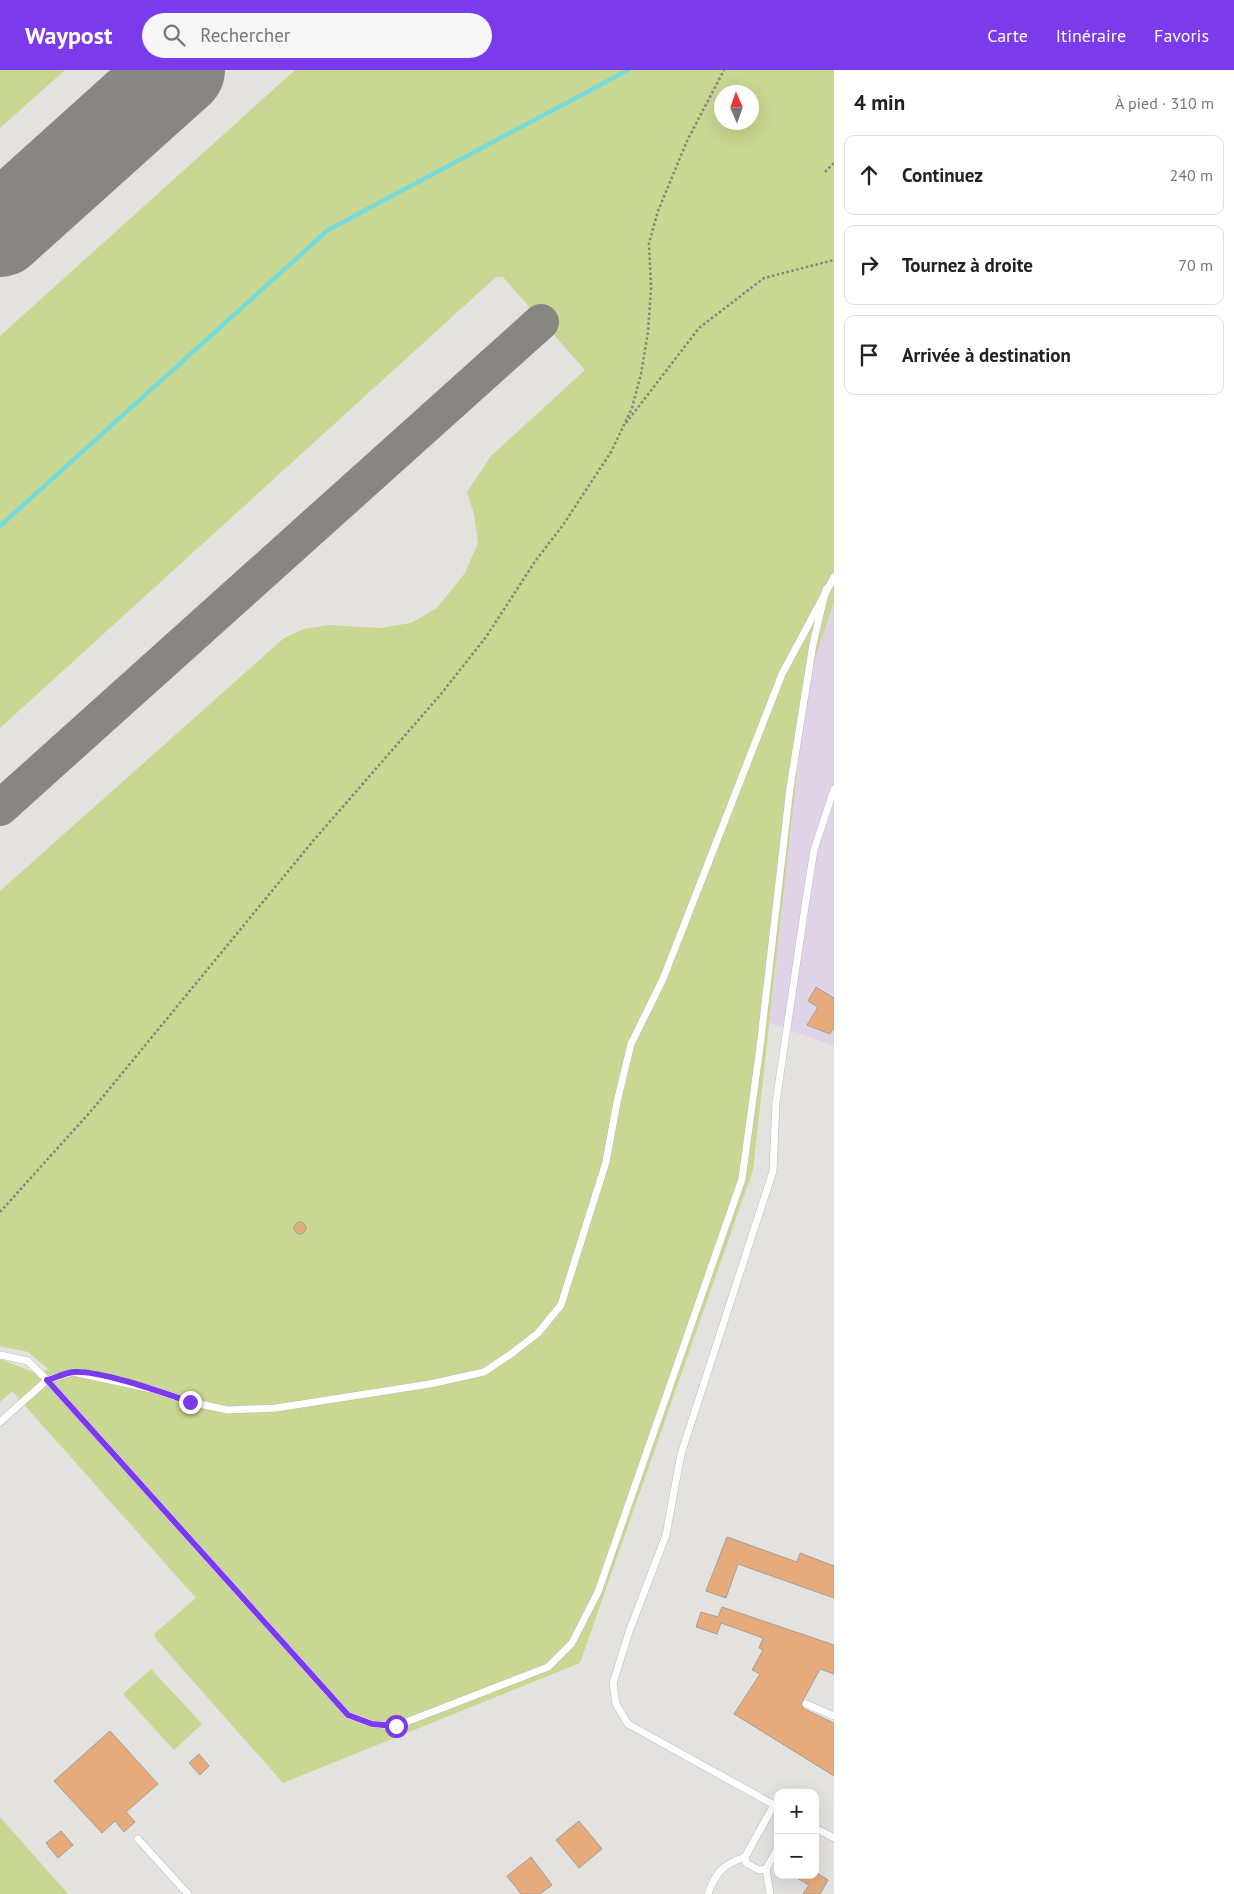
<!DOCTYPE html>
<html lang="fr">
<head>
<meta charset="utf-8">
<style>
	:root { --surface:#fff; --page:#f6f6f6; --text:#222; --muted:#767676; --line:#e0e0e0; --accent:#7c3aed }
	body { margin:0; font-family:"PT Sans",sans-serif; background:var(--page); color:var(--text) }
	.controls { position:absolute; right:15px; bottom:15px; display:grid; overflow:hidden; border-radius:10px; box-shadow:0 5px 20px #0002 }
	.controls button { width:45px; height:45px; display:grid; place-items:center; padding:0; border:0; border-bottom:1px solid var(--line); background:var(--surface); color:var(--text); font:25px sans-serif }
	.compass { position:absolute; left:714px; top:15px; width:45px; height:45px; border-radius:50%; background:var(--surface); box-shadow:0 5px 20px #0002; rotate:358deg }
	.stop { position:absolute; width:15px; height:15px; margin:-11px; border:4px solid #7c3aed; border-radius:50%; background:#fff }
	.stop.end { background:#7c3aed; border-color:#fff; box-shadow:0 1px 5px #0008 }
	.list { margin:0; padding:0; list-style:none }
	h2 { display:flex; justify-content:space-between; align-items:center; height:65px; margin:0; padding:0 20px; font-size:21px }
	h2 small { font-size:16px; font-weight:400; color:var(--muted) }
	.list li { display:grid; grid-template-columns:32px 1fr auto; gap:15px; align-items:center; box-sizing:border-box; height:80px; margin:0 10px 10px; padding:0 10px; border:1px solid var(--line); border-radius:10px }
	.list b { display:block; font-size:19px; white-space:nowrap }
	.list em { font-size:16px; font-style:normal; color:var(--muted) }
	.icon { flex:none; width:28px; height:28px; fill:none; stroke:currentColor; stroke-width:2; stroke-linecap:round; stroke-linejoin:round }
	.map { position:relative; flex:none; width:834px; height:1824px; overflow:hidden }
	header { display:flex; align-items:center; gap:30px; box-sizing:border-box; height:70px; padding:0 25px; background:var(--accent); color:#fff }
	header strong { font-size:24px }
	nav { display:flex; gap:28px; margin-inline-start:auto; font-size:18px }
	.search { width:350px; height:45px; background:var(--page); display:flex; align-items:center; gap:12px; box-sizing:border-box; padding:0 18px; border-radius:28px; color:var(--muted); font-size:19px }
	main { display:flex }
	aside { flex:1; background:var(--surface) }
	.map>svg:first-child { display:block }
	.industrial { fill:#dfd3e8 }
	.green { fill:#c8d791; fill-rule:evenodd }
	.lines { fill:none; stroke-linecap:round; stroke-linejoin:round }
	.stream { stroke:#77dbda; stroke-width:4.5 }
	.taxiway { stroke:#878683; stroke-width:36 }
	.runway { stroke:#878683; stroke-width:92 }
	.building { fill:#e7ab7b; stroke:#a19e9b }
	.lane-casing { stroke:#bdbbb7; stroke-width:8 }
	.path { stroke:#858381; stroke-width:2.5; stroke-dasharray:2.5 2.5; stroke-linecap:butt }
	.lane { stroke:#fff; stroke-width:7 }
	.route { stroke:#7c3aed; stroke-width:6 }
</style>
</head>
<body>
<header>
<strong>Waypost</strong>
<div class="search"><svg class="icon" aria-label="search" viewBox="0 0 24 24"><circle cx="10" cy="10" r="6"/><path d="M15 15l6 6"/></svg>Rechercher</div>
<nav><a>Carte</a><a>Itinéraire</a><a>Favoris</a></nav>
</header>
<main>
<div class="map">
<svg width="834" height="1824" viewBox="0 0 834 1824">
	<rect width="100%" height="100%" fill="#e4e2de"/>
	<polygon class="industrial" points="834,532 834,976 770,953 807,613"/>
	<g class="green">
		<polygon points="0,0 65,0 0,58"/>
		<path d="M295,0H834V532L807,613L753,1100L580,1593L283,1713L156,1569L154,1564L196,1528L12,1321L0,1332V1289L38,1304L48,1299L28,1282L0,1276V821L284,568L304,559L329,555L380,558L411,553L437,538L465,503L478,473L474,444L467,422L491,386L585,300L503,207H496L0,658V266ZM722,22H752V52H722Z"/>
		<polygon points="151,1599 202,1654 174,1680 123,1624"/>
		<polygon points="0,1747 68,1824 0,1824"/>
	</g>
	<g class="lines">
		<polyline class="stream" points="0,456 328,160 628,0"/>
		<polyline class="taxiway" points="0,738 541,252"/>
		<polyline class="runway" points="0,161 179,0"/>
	</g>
	<g class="building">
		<polygon points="816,917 834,928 834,958 830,964 807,955 818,937 808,931"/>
		<circle cx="300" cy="1158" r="6"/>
		<polygon points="727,1467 797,1492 800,1483 834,1496 834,1528 738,1494 726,1528 706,1521"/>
		<polygon points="722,1537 834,1575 834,1604 820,1599 801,1634 804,1639 834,1653 834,1706 734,1644 760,1604 752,1600 763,1580 759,1578 763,1568 721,1553 717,1564 696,1557 701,1542 718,1547"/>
		<polygon points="110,1661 158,1714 126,1742 135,1752 124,1762 115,1751 102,1763 54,1711"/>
		<polygon points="199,1684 209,1696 200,1705 189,1693"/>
		<polygon points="579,1751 602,1779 579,1798 556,1770"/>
		<polygon points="61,1761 73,1775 58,1788 46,1773"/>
		<polygon points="531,1787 552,1815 540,1824 521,1824 507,1806"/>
		<polygon points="815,1802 828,1810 820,1824 803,1824 809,1815 792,1805 815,1805"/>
	</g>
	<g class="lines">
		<defs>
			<g id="lane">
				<polyline points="0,1285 28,1291 47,1310 73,1302 152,1319 190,1332 228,1340 276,1338 430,1314 484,1302 511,1284 538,1263 561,1235 606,1092 617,1032 631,974 663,909 782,604 834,507"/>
				<polyline points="0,1352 47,1310 348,1645 372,1654 396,1656 548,1597 572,1573 598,1522 742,1109 760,977 790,718 813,574 826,519"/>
				<polyline points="806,1634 834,1646"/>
				<polyline points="774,1735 745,1787 746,1793 759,1800 766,1799 778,1778"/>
				<polyline points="778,1737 628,1654 616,1634 613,1613 629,1562 666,1465 681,1384 773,1101 776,1032 806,830 814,780 834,719"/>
				<polyline points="815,1758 834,1768"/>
				<polyline points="138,1769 188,1824"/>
				<polyline points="766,1799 770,1824"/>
				<path d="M708,1824C716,1802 722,1795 745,1787"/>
			</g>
		</defs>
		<use href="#lane" class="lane-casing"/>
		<g class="path">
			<polyline points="825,102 834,93"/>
			<polyline points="626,353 699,258 764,208 834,190"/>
			<polyline points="0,1142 92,1040 313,771 441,624 486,567 536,490 563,455 611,382 632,338 641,304 648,262 651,218 649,173 658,141 687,71 724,0"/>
		</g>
		<use href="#lane" class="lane"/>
	</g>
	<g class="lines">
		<path class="route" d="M190,1332C164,1323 100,1300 73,1302C65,1303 55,1308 47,1310L348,1645L372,1654L396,1656"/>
	</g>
</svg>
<div class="controls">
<button>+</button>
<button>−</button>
</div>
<svg class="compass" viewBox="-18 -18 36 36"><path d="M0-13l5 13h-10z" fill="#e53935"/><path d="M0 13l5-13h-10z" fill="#767676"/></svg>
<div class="stop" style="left:396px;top:1656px"></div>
<div class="stop end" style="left:190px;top:1332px"></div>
</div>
<aside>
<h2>4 min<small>À pied · 310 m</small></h2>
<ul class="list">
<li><svg class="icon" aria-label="ahead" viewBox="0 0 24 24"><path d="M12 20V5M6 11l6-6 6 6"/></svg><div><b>Continuez</b></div><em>240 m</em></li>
<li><svg class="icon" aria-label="right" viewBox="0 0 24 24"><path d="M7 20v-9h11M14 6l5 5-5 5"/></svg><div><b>Tournez à droite</b></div><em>70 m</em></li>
<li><svg class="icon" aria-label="arrive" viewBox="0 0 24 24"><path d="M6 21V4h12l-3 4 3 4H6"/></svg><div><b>Arrivée à destination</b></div></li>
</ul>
</aside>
</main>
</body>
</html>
